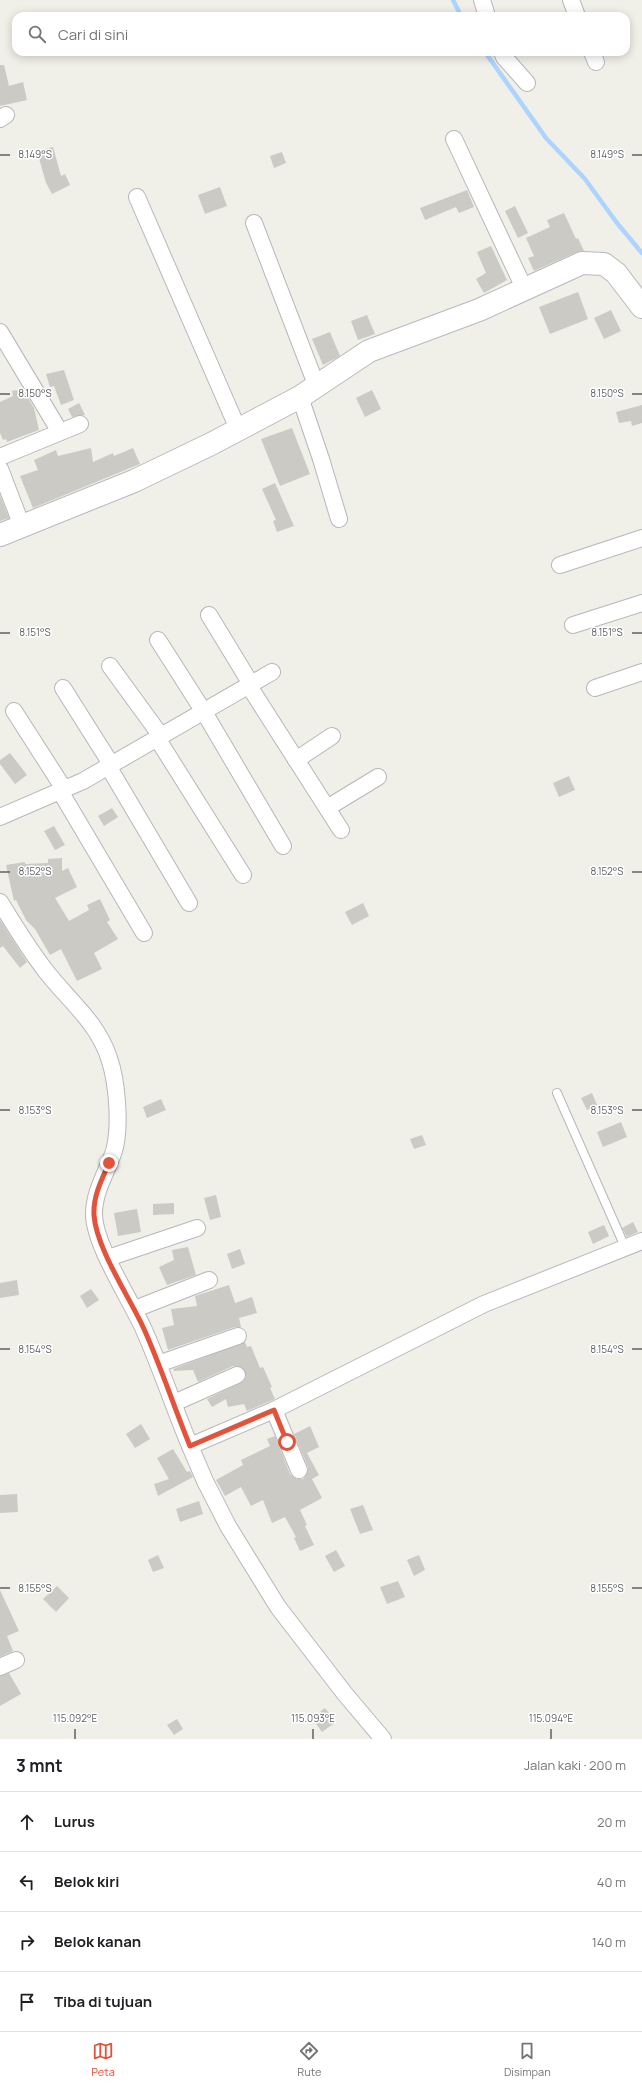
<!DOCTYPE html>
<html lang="id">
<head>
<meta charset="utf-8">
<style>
	:root { --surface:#fff; --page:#f6f6f6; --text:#202124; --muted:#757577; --line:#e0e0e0; --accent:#e3533b }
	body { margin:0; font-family:Manrope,sans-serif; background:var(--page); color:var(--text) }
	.stop { position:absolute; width:12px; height:12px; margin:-9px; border:3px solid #e3533b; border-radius:50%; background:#fff }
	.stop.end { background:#e3533b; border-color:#fff; box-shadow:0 1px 4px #0008 }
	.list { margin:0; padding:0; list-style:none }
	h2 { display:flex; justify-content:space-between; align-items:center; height:52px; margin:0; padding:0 16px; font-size:17px }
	h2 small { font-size:13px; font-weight:400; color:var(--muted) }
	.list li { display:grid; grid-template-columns:26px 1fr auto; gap:12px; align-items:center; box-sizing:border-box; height:60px; padding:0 16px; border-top:1px solid var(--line) }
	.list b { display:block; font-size:15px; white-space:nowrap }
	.list em { font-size:13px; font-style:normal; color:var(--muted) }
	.icon { flex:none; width:22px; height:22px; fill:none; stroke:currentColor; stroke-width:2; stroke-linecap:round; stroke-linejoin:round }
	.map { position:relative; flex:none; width:642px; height:1739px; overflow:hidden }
	.search { position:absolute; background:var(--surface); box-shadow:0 2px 10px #0003; left:12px; right:12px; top:12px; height:44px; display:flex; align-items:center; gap:10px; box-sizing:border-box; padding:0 14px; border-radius:12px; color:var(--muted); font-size:15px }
	.sheet { height:292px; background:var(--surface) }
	nav { display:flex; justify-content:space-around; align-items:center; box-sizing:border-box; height:56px; border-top:1px solid var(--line); background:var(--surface); font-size:11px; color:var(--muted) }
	nav a { display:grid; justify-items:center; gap:2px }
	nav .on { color:var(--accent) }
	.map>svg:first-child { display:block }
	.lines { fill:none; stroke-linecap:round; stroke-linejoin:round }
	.stream { stroke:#add4fc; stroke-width:4.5 }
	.building { fill:#cccac4 }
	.lane-casing { stroke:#b5b7bb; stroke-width:10 }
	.street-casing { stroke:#b5b7bb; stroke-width:18 }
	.secondary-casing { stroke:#b6b9be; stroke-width:24 }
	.lane { stroke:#fff; stroke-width:8 }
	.street { stroke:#fff; stroke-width:16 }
	.secondary { stroke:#fff; stroke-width:22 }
	.route { stroke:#e3533b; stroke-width:5 }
	.ticks { fill:none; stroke:#5f6267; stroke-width:1.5 }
	.ticks-label { font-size:10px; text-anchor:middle; fill:#5f6267; stroke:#fff; stroke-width:3; stroke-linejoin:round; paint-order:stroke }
</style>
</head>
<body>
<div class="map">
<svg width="642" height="1739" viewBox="0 0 642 1739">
	<rect width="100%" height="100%" fill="#f0efe8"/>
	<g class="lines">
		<g class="stream">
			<polyline points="453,0 461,16"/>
			<polyline points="485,52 546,138 585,179 617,223 642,253"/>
		</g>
	</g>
	<g class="building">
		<polygon points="0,65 4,65 9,86 23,82 27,100 0,106"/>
		<polygon points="53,147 61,176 65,174 70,185 52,194 46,183 37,151"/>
		<polygon points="282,152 286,163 274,168 270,156"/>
		<polygon points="220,187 227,206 205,214 198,195"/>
		<polygon points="467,190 474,207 459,213 456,207 425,220 420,208"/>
		<polygon points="515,206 528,233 518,238 505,211"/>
		<polygon points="564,213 576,239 578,238 584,251 577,252 534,271 528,258 534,256 526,238 550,227 547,220"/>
		<polygon points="491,246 507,280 484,293 476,279 486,273 477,252"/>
		<polygon points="578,292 588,319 550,334 539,307"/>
		<polygon points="611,310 621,331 604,339 594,318"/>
		<polygon points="367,315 375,334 358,340 351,321"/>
		<polygon points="330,332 340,356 323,365 312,339"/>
		<polygon points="64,370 74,400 61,405 54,386 50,387 46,374"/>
		<polygon points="23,389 34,408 39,430 7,442 6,439 3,440 0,433 0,402 13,396 12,391"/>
		<polygon points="372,390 381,409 365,417 356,398"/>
		<polygon points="79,403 85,415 72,417 68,409"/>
		<polygon points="642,405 642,423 632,426 631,421 619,423 616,412"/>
		<polygon points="292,428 310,474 280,486 261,439"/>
		<polygon points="91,448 93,462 113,453 114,456 133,448 140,464 33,508 20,476 38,470 34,460 56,450 58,456"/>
		<polygon points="275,483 294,526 277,532 273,521 276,520 262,489"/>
		<polygon points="0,495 9,518 0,521"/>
		<polygon points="10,753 27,775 15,784 0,764 0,760"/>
		<polygon points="569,776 575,790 559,797 553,783"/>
		<polygon points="112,808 118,817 104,826 98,816"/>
		<polygon points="54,826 65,845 55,850 44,831"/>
		<polygon points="62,858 62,871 68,868 77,887 55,898 69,921 89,910 87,905 100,899 110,920 107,922 118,939 94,953 102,969 77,981 61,949 50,955 35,929 26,920 16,900 14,901 6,865 25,862 25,864 48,863 48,859"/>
		<polygon points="363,903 369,916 352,925 345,912"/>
		<polygon points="0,920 27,962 20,968 3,946 0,948"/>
		<polygon points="592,1093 597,1105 587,1110 581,1098"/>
		<polygon points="161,1099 166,1110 147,1118 143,1107"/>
		<polygon points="621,1122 627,1137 603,1147 597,1132"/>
		<polygon points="422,1135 426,1145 414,1149 410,1139"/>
		<polygon points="216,1195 221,1217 210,1220 204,1198"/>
		<polygon points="174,1203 174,1214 153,1215 153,1204"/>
		<polygon points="137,1209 141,1232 118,1236 114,1213"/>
		<polygon points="633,1222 638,1232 627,1237 622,1228"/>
		<polygon points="604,1225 609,1236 593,1244 588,1232"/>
		<polygon points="188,1247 196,1275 167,1285 159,1267 174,1260 172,1250"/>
		<polygon points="240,1249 245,1264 232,1269 227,1254"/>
		<polygon points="17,1280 19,1295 0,1298 0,1283"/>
		<polygon points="229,1285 235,1303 252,1297 257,1313 239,1318 241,1327 235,1327 168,1350 162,1328 174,1325 171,1309 197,1306 195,1296"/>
		<polygon points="91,1289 99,1300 87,1308 80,1296"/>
		<polygon points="245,1342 247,1347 251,1346 260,1368 263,1367 272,1387 270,1388 275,1399 247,1411 244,1404 228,1407 226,1399 212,1407 207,1399 244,1381 246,1376 242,1367 233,1366 198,1382 193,1370 174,1371 173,1369"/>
		<polygon points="141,1424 150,1439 135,1448 126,1434"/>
		<polygon points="310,1426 319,1447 307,1453 319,1475 312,1479 322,1498 300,1510 307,1525 305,1526 314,1545 300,1551 294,1538 296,1537 285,1517 272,1523 263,1500 251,1506 241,1487 225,1496 216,1480 243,1465 241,1460 270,1446 267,1439 275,1436 290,1474 297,1479 303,1479 308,1472 308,1467 294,1434"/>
		<polygon points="173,1449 187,1472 190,1471 193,1477 158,1496 154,1484 169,1479 157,1458"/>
		<polygon points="17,1494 18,1512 0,1513 0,1495"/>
		<polygon points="199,1501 203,1514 180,1522 176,1509"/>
		<polygon points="363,1505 373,1530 360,1534 350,1509"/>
		<polygon points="336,1550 345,1566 334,1572 325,1556"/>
		<polygon points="158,1555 164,1568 153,1572 148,1560"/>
		<polygon points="419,1555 425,1570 414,1576 407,1560"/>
		<polygon points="398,1581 405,1597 387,1604 380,1587"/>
		<polygon points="57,1586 69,1598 56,1612 43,1599"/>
		<polygon points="0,1590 19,1631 7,1636 13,1651 0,1657"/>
		<polygon points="9,1673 21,1694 0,1706 0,1676"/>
		<polygon points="325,1708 336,1722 322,1732 312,1718"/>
		<polygon points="177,1719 183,1729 174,1735 167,1725"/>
	</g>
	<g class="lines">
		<defs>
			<polyline id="lane" points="557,1093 625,1247"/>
			<g id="street">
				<polyline points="482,0 487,16"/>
				<polyline points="571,0 577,16"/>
				<polyline points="502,52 504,57 527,83"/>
				<polyline points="592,52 596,62"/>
				<polyline points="0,119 6,115"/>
				<polyline points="454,139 524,288"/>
				<polyline points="137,197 238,429"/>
				<polyline points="254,223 317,387"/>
				<polyline points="0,332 60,432"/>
				<polyline points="300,397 321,459 339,519"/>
				<polyline points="0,457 80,424"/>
				<polyline points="0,469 22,526"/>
				<polyline points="560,565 642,538"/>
				<polyline points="209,615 251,684"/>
				<polyline points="573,625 642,603"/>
				<polyline points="158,640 204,712 283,846"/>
				<polyline points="110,666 161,736"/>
				<polyline points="249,686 341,830"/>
				<polyline points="63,688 111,764"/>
				<polyline points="595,688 642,672"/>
				<polyline points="14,711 64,789"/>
				<polyline points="157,738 243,875"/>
				<polyline points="296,760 332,736"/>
				<polyline points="108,766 189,903"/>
				<polyline points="60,791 144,933"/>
				<polyline points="327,808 378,777"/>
				<polyline points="0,817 83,781 272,672"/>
				<path d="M0,902C14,925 28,948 45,970C67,999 97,1021 109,1058C117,1081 121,1126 114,1151C107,1172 94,1191 94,1214C94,1245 131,1300 144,1330C161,1368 174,1408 190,1446L274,1410L484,1304L642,1241"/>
				<polyline points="108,1258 197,1228"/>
				<polyline points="135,1309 209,1280"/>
				<polyline points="158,1364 238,1336"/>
				<polyline points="174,1403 237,1375"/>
				<polyline points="274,1410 299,1470"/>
				<polyline points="190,1446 205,1481 228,1526 278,1607 345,1694 383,1739"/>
				<polyline points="0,1667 16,1660"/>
			</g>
			<polyline id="secondary" points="0,535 134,481 211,444 300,397 369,351 479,310 582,263 604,264 616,273 642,307"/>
		</defs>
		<use href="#lane" class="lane-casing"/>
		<use href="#street" class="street-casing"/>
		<use href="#secondary" class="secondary-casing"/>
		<use href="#lane" class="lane"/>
		<use href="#street" class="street"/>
		<use href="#secondary" class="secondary"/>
	</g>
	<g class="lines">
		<path class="route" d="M109,1163C102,1179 93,1196 94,1215C96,1248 130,1298 144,1329C161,1367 174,1407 190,1446L274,1410L287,1442"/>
	</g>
	<path class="ticks" d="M0,155H10M632,155H642M0,394H10M632,394H642M0,633H10M632,633H642M0,872H10M632,872H642M0,1110H10M632,1110H642M0,1349H10M632,1349H642M0,1588H10M632,1588H642M75,1729V1739M313,1729V1739M551,1729V1739"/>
	<g class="ticks-label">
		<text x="35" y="158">8.149°S</text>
		<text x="607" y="158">8.149°S</text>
		<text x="35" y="397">8.150°S</text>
		<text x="607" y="397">8.150°S</text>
		<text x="35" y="636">8.151°S</text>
		<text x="607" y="636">8.151°S</text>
		<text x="35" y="875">8.152°S</text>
		<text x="607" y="875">8.152°S</text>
		<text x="35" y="1114">8.153°S</text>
		<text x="607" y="1114">8.153°S</text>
		<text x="35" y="1353">8.154°S</text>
		<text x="607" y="1353">8.154°S</text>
		<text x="35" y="1592">8.155°S</text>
		<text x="607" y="1592">8.155°S</text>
		<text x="75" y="1722">115.092°E</text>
		<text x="313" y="1722">115.093°E</text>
		<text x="551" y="1722">115.094°E</text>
	</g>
</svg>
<div class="stop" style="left:287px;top:1442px"></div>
<div class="stop end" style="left:109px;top:1163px"></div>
<div class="search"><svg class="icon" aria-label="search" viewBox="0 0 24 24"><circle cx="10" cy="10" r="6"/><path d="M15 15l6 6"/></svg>Cari di sini</div>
</div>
<section class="sheet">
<h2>3 mnt<small>Jalan kaki · 200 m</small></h2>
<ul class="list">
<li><svg class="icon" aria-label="ahead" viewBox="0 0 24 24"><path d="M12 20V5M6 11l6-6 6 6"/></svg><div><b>Lurus</b></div><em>20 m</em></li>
<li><svg class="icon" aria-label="left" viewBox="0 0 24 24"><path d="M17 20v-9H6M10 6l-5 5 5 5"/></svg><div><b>Belok kiri</b></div><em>40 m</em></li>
<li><svg class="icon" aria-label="right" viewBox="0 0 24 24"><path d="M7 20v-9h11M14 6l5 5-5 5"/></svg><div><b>Belok kanan</b></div><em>140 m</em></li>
<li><svg class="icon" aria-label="arrive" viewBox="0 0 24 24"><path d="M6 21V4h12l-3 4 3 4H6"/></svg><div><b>Tiba di tujuan</b></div></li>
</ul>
</section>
<nav>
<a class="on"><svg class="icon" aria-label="map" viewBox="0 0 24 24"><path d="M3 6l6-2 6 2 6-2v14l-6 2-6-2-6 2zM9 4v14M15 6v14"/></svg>Peta</a>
<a><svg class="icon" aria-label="directions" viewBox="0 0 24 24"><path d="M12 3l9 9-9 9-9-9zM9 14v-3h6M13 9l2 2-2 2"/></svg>Rute</a>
<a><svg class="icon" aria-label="saved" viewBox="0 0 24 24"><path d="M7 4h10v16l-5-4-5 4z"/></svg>Disimpan</a>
</nav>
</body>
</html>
